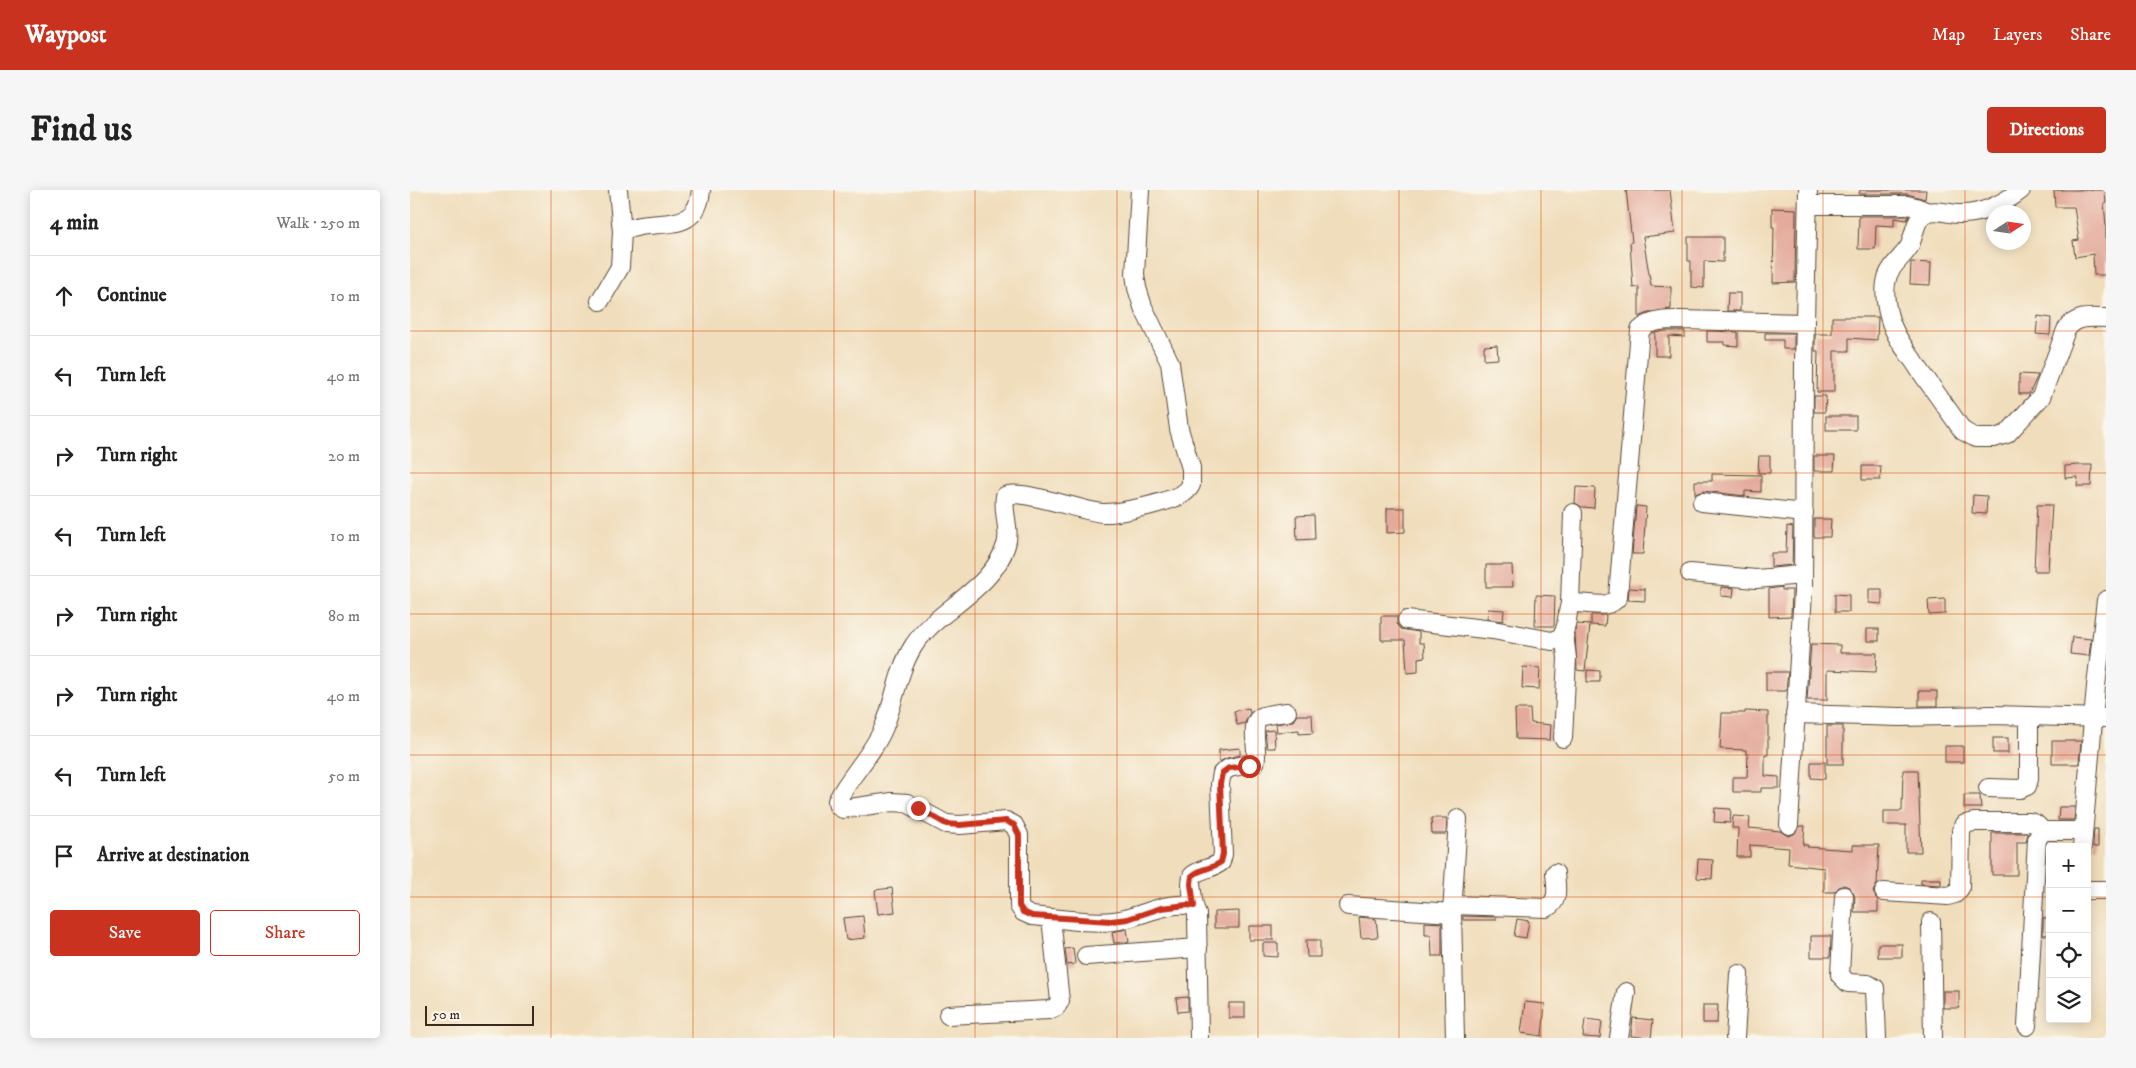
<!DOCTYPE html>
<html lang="en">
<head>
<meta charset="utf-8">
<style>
	:root { --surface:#fff; --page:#f6f6f6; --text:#222; --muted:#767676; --line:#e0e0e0; --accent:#c8321e }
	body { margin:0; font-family:"IM FELL DW Pica",serif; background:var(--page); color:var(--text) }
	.controls { position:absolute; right:15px; bottom:15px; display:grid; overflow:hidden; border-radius:5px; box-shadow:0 2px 12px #0003 }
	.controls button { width:45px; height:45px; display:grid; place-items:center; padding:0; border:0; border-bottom:1px solid var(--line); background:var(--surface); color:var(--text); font:25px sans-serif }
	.compass { position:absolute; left:1576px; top:15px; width:45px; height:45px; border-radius:50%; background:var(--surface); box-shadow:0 2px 12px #0003; rotate:78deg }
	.scale { position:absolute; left:15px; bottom:12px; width:109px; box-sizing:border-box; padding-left:5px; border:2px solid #3b2a1e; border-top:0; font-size:14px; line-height:18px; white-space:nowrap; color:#3b2a1e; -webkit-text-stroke:4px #fbf7ec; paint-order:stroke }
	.stop { position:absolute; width:15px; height:15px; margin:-11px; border:4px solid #c8321e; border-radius:50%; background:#fff }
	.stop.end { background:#c8321e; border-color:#fff; box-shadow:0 1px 5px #0008 }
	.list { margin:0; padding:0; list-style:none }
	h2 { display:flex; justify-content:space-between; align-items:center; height:65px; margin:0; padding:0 20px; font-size:21px }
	h2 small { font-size:16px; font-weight:400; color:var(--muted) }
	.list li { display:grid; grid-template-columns:32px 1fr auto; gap:15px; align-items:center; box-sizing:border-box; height:80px; padding:0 20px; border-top:1px solid var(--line) }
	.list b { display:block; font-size:19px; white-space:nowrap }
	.list em { font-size:16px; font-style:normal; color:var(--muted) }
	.actions { display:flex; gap:10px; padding:15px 20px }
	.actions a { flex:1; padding:11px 0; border:1px solid var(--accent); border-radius:5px; text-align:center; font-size:18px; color:var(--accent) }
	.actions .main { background:var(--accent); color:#fff }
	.icon { flex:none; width:28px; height:28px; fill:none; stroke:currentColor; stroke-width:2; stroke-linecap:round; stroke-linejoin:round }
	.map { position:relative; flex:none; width:1696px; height:848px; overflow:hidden; border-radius:5px }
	header { display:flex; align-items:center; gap:30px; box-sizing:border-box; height:70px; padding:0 25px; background:var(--accent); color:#fff }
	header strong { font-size:24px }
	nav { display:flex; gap:28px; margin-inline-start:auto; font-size:18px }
	.intro { display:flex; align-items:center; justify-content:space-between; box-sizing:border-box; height:120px; padding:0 30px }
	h1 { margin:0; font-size:35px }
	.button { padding:12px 22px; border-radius:5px; background:var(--accent); color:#fff; font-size:18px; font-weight:700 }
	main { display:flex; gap:30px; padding:0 30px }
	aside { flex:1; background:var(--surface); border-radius:5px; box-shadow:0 2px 12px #0003 }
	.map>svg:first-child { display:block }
	.building { fill:#e4ab9c }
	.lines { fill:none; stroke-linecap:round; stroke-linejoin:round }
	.minor-casing { stroke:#564536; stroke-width:20 }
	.minor { stroke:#fff; stroke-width:18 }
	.route { stroke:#c8321e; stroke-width:6 }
	.grid { fill:none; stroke:#d7540e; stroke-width:1; stroke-opacity:0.55 }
</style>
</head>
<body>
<header>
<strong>Waypost</strong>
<nav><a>Map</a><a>Layers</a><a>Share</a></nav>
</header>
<div class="intro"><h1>Find us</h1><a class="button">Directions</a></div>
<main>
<aside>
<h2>4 min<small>Walk · 250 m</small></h2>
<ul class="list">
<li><svg class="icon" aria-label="ahead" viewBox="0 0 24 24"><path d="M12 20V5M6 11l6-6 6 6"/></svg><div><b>Continue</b></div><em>10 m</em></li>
<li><svg class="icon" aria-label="left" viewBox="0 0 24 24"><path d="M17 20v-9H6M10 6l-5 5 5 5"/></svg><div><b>Turn left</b></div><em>40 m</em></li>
<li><svg class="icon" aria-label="right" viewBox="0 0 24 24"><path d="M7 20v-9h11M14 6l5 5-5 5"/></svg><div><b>Turn right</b></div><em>20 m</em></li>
<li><svg class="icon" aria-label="left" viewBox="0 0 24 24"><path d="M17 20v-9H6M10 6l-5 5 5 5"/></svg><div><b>Turn left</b></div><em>10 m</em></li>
<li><svg class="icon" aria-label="right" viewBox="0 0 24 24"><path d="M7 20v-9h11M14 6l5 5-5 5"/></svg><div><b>Turn right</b></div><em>80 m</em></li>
<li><svg class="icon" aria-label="right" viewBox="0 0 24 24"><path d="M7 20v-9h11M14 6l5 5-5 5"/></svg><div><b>Turn right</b></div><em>40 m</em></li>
<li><svg class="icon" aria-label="left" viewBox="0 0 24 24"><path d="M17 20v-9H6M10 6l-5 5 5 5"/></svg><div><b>Turn left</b></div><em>50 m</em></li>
<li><svg class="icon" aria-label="arrive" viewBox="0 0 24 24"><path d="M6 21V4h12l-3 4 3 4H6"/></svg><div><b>Arrive at destination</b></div></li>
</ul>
<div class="actions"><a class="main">Save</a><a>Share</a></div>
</aside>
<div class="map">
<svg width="1696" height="848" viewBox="0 0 1696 848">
	<rect width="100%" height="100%" fill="#fbf7ec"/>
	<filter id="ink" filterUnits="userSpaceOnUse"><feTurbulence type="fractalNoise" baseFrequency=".02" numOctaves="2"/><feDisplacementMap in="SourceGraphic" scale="10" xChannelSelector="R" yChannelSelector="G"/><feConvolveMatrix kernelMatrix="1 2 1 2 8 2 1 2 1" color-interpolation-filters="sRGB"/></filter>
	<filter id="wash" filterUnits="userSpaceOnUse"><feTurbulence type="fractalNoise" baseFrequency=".0096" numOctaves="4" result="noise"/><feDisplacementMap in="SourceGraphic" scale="20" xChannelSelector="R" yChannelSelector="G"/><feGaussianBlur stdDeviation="1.12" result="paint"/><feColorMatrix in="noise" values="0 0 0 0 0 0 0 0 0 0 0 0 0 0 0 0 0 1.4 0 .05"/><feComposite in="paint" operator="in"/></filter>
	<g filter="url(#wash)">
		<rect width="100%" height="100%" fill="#f0ddbb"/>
		<g id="blocks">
			<g class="building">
				<polygon points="1216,0 1260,0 1265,43 1233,47 1241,96 1261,97 1261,119 1241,122 1229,127 1229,97 1223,98 1220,53 1222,52"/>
				<polygon points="1450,0 1516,0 1515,9 1497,4 1449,4"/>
				<polygon points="1644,0 1695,0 1696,13 1694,13 1696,36 1696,85 1684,85 1683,64 1665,67 1663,51 1669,50 1664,17 1645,17"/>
				<polygon points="1362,18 1386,19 1385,92 1363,93 1364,37 1362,37"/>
				<polygon points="1449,26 1499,26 1497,30 1484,28 1484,36 1466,35 1465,59 1448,59"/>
				<polygon points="1278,47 1313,47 1313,72 1294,71 1294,98 1281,97 1281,71 1278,71"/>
				<polygon points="1501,72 1521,73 1520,95 1500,94"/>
				<polygon points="1318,103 1330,103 1330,121 1317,121"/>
				<polygon points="1628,126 1641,128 1640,145 1626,144"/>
				<polygon points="1422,127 1468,127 1467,150 1439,148 1439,161 1424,161 1424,202 1407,202 1408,161 1405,161 1405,144 1422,144"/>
				<polygon points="1255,141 1275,141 1275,147 1259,146 1259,166 1245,166 1245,143"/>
				<polygon points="1297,141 1328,142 1328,156 1314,155 1314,152 1297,152"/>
				<polygon points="1355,143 1384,143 1384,159 1373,159 1373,150 1355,150"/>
				<polygon points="1087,155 1088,169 1074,170 1074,156"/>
				<polygon points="1609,184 1628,185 1619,204 1609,204"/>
				<polygon points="1404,206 1416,206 1415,222 1404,222"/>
				<rect x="1416" y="226" width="30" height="14"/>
				<polygon points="1349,266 1360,266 1360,283 1348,283"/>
				<polygon points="1404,266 1425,266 1424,281 1404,281"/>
				<polygon points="1668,275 1682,275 1681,296 1667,296 1668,287 1655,288 1655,276"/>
				<polygon points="1452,276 1471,276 1470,290 1452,290"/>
				<polygon points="1302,284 1351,285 1351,302 1335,301 1335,306 1293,301 1285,304 1285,291 1302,291"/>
				<polygon points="1166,297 1185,298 1184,318 1172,317 1165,313"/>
				<polygon points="1563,305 1577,306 1576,324 1562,323"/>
				<polygon points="1627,315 1642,315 1638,381 1624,381"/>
				<polygon points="1226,316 1236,317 1233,364 1222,364"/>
				<polygon points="977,318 995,318 995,342 977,343"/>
				<polygon points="904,325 905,349 887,350 886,326"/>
				<polygon points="1404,329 1421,329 1420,347 1404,347"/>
				<polygon points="1377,336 1383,337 1382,375 1361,377 1361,363 1376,363"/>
				<polygon points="1076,375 1102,375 1103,397 1076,397"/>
				<polygon points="1311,397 1324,398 1323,407 1311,406"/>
				<polygon points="1372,397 1372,400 1382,400 1381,426 1359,427 1359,399"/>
				<polygon points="1219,398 1235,399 1235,411 1218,410"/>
				<polygon points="1459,399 1472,399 1472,414 1459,413"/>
				<polygon points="1425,404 1439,405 1439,422 1425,422"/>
				<polygon points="1126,405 1145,406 1144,436 1125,436"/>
				<polygon points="1535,409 1535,424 1519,425 1518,410"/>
				<polygon points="1078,419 1094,420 1093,431 1077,429"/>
				<polygon points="1181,425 1196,425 1195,436 1181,435"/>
				<polygon points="971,426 987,426 987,434 991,439 1009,442 1009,453 1014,453 1015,467 1008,468 1008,482 997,483 995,450 971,450"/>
				<polygon points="1167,434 1180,435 1175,481 1167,480 1165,444"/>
				<rect x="1457" y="439" width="12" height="12"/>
				<polygon points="1662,447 1681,449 1679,466 1660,464"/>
				<polygon points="1401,454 1430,455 1430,463 1467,463 1466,482 1417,480 1417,510 1397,510"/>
				<polygon points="1113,477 1130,478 1129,499 1112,498"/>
				<polygon points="1177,480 1190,481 1190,492 1177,492"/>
				<polygon points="1356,482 1378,482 1376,501 1356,501"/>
				<rect x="1509" y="501" width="18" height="15"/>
				<polygon points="839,518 840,523 835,533 827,535 824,521"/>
				<polygon points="1105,519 1120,519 1121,533 1141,535 1140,550 1106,549"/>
				<polygon points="1335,521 1358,522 1358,565 1355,565 1355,586 1369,587 1369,598 1351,598 1351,602 1323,602 1323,587 1337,587 1338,564 1336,564 1336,560 1310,559 1312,523 1335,523"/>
				<polygon points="887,525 902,525 903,543 889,544 889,540 867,542 866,534 883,531"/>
				<rect x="1417" y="536" width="16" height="38"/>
				<polygon points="864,540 865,558 857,558 855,541"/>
				<rect x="1583" y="548" width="15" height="15"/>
				<polygon points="1642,551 1671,551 1669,574 1642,574"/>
				<rect x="1535" y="556" width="18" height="16"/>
				<polygon points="830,558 830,565 817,568 809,572 809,560"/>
				<polygon points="1401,572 1415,572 1415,589 1401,588"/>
				<polygon points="1493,580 1508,580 1511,662 1496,662 1496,635 1474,635 1474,621 1492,621"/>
				<polygon points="1554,605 1570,605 1571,618 1554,618"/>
				<polygon points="1649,617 1665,617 1664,630 1648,630"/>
				<polygon points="1305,618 1321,619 1320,633 1304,632"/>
				<polygon points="1323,626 1340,627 1339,638 1370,641 1378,646 1384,644 1390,636 1395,636 1393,655 1398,655 1397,657 1443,660 1443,655 1469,655 1467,694 1463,702 1468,711 1468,722 1444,722 1445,706 1439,697 1434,695 1429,697 1425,702 1414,702 1414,678 1378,674 1379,658 1340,655 1340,667 1327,667 1328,638 1322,638"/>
				<polygon points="1021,628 1037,628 1036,644 1022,644"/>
				<polygon points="1684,639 1688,639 1688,657 1683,657"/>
				<polygon points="1582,643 1618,643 1616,652 1607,652 1607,685 1582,685"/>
				<polygon points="1288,669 1303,670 1302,689 1287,688"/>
				<polygon points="1511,689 1531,689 1531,695 1511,694"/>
				<polygon points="482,698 485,722 468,724 465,700"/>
				<polygon points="829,721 829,738 804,738 804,722"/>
				<polygon points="453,726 455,748 436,750 433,728"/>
				<polygon points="1053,726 1086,727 1086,730 1053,730"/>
				<polygon points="949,727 966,729 968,747 951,748"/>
				<rect x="1633" y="728" width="5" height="17"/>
				<polygon points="1107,729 1119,731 1116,748 1104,746"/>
				<polygon points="1015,732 1032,733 1032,766 1022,766 1021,745 1015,745"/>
				<rect x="839" y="736" width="24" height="14"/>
				<polygon points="717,739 719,752 704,753 702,742"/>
				<polygon points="1401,746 1421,746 1420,767 1401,767"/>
				<polygon points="896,750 910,750 910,767 897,767"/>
				<polygon points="853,753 868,753 868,767 853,766"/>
				<rect x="1468" y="754" width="24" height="13"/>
				<polygon points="663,758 665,774 657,775 655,759"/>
				<rect x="1533" y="801" width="16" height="17"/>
				<polygon points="778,807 778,821 768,822 766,808"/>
				<polygon points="1115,812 1135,814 1132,846 1111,843"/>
				<rect x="819" y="813" width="16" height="15"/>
				<polygon points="1293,815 1308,815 1307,833 1293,833"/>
				<polygon points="1223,828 1243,830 1241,848 1221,846"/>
				<polygon points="1175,829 1192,831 1190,848 1173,847"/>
			</g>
		</g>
	</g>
	<g filter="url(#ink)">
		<use href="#blocks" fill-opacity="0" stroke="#564536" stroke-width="1"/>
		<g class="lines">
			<defs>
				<g id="minor">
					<polyline points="208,0 212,42"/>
					<path d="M730,0L725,84L727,98L733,117L760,173L769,239L781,278V295C775,306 764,308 752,312C739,316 706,324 692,323C672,321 608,298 595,306C592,322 601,340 596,355C582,400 529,418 504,455C488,480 485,510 474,537C463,564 440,585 427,611L428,616L433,619L482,612L497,613L536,634L550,635L596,631L604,635L609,645V716L613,722L622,726C648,728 677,734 704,731C730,728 756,710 784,716L787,724L789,848"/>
					<path d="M1611,0C1594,13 1575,24 1552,24C1541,25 1530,19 1518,22C1504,27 1505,46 1499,57C1493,67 1483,73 1478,85C1472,101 1477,125 1484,140C1490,154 1501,166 1509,179C1524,200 1538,220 1553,241L1566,248H1584L1597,244L1631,207L1656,140C1666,125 1680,128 1696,128"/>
					<polyline points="1398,15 1497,15 1506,17 1518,22"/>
					<path d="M190,111L210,77L212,42C242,25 287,49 291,0"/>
					<polyline points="1292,312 1394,323"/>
					<polyline points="1280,383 1346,389 1393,385"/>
					<polyline points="1160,414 1163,323"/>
					<path d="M997,430L1083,440L1142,451C1160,447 1155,428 1160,414C1175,410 1198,422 1208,407L1230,140C1240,130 1256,130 1270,130L1395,133"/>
					<polyline points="1385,524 1490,527 1582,525 1696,528"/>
					<polyline points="1153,548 1157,468 1154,444"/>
					<polyline points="1578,598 1610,599 1617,596 1619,589 1619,526"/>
					<polyline points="1379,635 1393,402 1394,174 1398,0"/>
					<polyline points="1672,657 1686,496 1696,410"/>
					<polyline points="1677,700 1696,700"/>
					<polyline points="1474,702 1538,706 1545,704 1550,698 1551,641 1555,634 1564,632 1620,632 1626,634 1633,641"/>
					<polyline points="1434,706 1430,785 1438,793 1458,794 1465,798 1467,848"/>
					<path d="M1042,715L1136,718C1150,712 1146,696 1145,683"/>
					<path d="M784,716L781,694L782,686C791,678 802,679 811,672L813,664L810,594L812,583L819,578L845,573C850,561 837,531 853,526C861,524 869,523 877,522"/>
					<polyline points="938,716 1042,723"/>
					<polyline points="1521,732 1523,848"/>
					<polyline points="676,766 788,758"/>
					<polyline points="538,825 639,820 646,817 650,811 641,728"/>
					<polyline points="1617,836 1627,649 1633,641 1672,641"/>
					<polyline points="1045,848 1042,723 1048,629"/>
					<polyline points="1209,848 1216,802"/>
					<polyline points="1325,848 1329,784"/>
				</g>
			</defs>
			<use href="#minor" class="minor-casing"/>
			<use href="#minor" class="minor"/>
		</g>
	</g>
	<g class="lines" filter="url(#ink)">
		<path class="route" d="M508,618L536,634L550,635L596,631L604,635L609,645V716L613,722L622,726L701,731L718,729L751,718L777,715L784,716L781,694L782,686C791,678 802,679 811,672L813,664L810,594L812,583L819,578L839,576"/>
	</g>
	<path class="grid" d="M141,0V848M283,0V848M424,0V848M565,0V848M707,0V848M848,0V848M989,0V848M1131,0V848M1272,0V848M1413,0V848M1555,0V848M0,141H1696M0,283H1696M0,424H1696M0,565H1696M0,707H1640M1677,707H1696"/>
</svg>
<div class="controls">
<button>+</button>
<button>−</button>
<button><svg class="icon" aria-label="locate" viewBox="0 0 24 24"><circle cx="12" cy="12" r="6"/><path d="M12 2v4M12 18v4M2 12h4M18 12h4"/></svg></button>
<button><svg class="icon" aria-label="layers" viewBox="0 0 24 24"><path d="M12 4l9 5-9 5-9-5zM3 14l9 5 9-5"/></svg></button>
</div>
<svg class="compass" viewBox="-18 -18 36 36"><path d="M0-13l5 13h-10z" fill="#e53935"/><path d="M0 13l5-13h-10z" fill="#767676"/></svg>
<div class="scale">50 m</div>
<div class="stop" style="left:839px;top:576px"></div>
<div class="stop end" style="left:508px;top:618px"></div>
</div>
</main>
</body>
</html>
